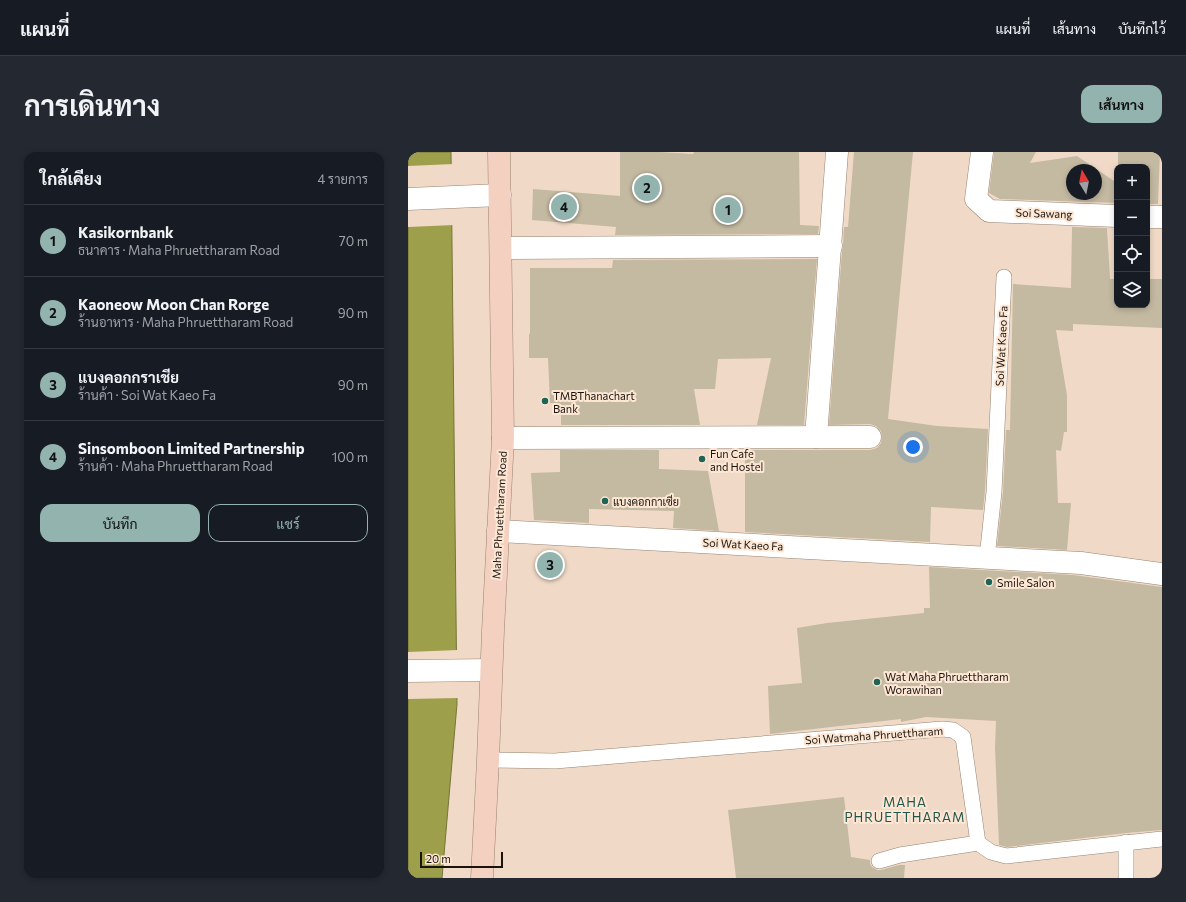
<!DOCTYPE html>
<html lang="th">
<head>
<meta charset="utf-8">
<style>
	:root { --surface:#171b24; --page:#242831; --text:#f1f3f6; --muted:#9ea1a6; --line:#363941; --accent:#92b3ae }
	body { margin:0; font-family:Commissioner,Sarabun,sans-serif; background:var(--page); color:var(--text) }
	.controls { position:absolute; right:12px; top:12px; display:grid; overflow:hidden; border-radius:8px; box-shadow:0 2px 6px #0003 }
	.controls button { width:36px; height:36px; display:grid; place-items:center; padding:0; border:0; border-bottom:1px solid var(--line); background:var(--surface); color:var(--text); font:20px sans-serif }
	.compass { position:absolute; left:658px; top:12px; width:36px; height:36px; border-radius:50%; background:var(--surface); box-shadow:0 2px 6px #0003; rotate:350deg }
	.scale { position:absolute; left:12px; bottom:10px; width:83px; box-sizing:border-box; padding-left:4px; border:2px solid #1a130c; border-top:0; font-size:11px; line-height:14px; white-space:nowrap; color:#1a130c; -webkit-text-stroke:3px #fde7d4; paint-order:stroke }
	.you { position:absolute; left:505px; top:295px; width:14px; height:14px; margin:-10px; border:3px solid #fff; border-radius:50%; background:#1a73e8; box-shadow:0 0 0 6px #1a73e833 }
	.badge { display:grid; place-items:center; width:26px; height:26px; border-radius:50%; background:var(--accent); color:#111; font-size:13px; font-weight:700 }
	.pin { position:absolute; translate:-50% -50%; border:2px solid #fff; box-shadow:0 1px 4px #0006 }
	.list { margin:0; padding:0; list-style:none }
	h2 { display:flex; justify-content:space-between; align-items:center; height:52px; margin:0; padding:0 16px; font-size:17px }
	h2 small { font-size:13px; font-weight:400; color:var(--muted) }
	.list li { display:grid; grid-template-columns:26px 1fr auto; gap:12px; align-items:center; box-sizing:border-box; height:72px; padding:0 16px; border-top:1px solid var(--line) }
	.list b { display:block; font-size:15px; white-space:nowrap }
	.list p { margin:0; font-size:13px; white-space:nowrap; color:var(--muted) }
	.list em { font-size:13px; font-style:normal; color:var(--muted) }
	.actions { display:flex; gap:8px; padding:12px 16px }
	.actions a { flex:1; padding:9px 0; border:1px solid var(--accent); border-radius:12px; text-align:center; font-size:14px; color:var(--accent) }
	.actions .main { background:var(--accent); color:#111 }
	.icon { flex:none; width:22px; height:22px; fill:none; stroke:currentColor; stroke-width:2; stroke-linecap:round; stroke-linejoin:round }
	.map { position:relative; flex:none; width:754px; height:726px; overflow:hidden; border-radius:12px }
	header { display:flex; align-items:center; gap:24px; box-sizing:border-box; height:56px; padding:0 20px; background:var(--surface); border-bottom:1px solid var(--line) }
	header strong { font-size:19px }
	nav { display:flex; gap:22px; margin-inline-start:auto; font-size:14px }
	.intro { display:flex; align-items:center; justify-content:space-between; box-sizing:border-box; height:96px; padding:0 24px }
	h1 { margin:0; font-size:28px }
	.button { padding:10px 18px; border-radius:12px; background:var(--accent); color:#111; font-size:14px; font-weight:700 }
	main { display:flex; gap:24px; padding:0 24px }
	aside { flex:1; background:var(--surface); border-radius:12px; box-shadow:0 2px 6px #0003 }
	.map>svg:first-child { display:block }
	.water { fill:#9e9f4b; stroke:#767538 }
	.pier { fill:#f0dac7 }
	.building { fill:#c4b9a1; fill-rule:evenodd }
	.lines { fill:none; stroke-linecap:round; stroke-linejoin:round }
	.lane-casing { stroke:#978371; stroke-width:16 }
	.street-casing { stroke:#978371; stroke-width:23 }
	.secondary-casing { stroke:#978371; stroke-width:23 }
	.lane { stroke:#fff; stroke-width:15 }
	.street { stroke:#fff; stroke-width:22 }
	.secondary { stroke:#f4d0c1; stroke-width:22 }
	.poi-dot { fill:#1e6456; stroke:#fde7d4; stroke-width:1.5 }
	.labels { text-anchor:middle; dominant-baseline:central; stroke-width:4; stroke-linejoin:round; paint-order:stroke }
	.street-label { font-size:11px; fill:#1a130c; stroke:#fde7d4 }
	.poi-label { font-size:11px; fill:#1a130c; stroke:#fde7d4; text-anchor:start }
	.quarter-label { font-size:13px; letter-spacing:1px; fill:#20564c; stroke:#fde7d4 }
</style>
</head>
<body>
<header>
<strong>แผนที่</strong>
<nav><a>แผนที่</a><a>เส้นทาง</a><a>บันทึกไว้</a></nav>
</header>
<div class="intro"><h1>การเดินทาง</h1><a class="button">เส้นทาง</a></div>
<main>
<aside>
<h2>ใกล้เคียง<small>4 รายการ</small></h2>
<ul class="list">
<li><span class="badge">1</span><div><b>Kasikornbank</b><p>ธนาคาร · Maha Phruettharam Road</p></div><em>70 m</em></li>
<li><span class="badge">2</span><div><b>Kaoneow Moon Chan Rorge</b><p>ร้านอาหาร · Maha Phruettharam Road</p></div><em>90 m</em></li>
<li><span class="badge">3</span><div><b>แบงคอกกราเชีย</b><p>ร้านค้า · Soi Wat Kaeo Fa</p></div><em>90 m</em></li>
<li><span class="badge">4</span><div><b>Sinsomboon Limited Partnership</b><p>ร้านค้า · Maha Phruettharam Road</p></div><em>100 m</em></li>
</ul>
<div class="actions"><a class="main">บันทึก</a><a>แชร์</a></div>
</aside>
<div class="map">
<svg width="754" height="726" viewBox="0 0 754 726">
	<rect width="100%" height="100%" fill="#f0dac7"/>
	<polygon class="water" points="0,0 43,0 49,552 34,726 0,726"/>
	<g class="pier">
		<polygon points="45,12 46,73 0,75 0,14"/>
		<polygon points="50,498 51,546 0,547 0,500"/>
	</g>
	<g class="building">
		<polygon points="212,0 251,0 285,2 286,0 391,0 392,73 411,74 410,82 207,83 208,75 124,68 125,37 212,44"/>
		<polygon points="446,0 505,0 480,267 529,274 580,277 577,339 575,358 523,355 522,390 337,380 337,299 343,299 343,298 462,298 469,296 473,291 474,285 473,279 468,274 462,272 421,273 434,99 435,94 436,75 440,75"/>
		<path d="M586,0H628L622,11L669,4L709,31V51L592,47L581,41ZM664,18H688V42H664Z"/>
		<polygon points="710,0 752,0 750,52 739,52 739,15 710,15"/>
		<polygon points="664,75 699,76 702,127 709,127 709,153 739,153 739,127 754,127 754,176 665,172 665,179 648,178 659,243 659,280 656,280 653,299 648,298 650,351 663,351 659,398 589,394 595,340 598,278 602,278 605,132 663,136"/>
		<polygon points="409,107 396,273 349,273 363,206 310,207 307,237 286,237 292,273 153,273 153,252 142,251 140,206 121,206 121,182 122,182 122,116 204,116 205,108"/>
		<polygon points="152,298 251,298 251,317 300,319 311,379 265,376 266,359 181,357 181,371 126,368 123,321 152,320"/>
		<polygon points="521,415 665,423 754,435 754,678 718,681 599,695 591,693 587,596 588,569 518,565 493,570 493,567 362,582 360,534 394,531 389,476 419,471 516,461 516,456 522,456"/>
		<polygon points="436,645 443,705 462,708 462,712 464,715 469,718 473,718 491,713 497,713 496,726 328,726 320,658"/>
	</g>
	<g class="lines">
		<defs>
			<g id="lane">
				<polyline points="579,406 586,340 596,125"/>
				<polyline points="80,608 147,609 534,577 545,578 555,585 570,691 583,700 598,704 754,687"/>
				<polyline points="718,690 718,726"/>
				<polyline points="471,709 492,703 570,691"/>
			</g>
			<g id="street">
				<polyline points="574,0 568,47 581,59 709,64"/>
				<polyline points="0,47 92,43"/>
				<polyline points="739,65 754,65"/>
				<polyline points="93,96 423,94"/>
				<polyline points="408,285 429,0"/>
				<polyline points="95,286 462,285"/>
				<polyline points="90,379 673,411 754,422"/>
				<polyline points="0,519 83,518"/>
			</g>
			<polyline id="secondary" points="74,726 80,608 85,479 95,286 91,0"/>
		</defs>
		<use href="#lane" class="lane-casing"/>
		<use href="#street" class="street-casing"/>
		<use href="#secondary" class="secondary-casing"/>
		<use href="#lane" class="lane"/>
		<use href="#street" class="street"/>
		<use href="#secondary" class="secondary"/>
	</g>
	<g class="poi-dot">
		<circle cx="137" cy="249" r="4"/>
		<circle cx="294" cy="307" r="4"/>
		<circle cx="197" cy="349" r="4"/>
		<circle cx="581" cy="430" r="4"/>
		<circle cx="469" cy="530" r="4"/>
	</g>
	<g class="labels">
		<g class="street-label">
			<text transform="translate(636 61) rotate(2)">Soi Sawang</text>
			<text transform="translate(593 194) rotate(-87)">Soi Wat Kaeo Fa</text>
			<text transform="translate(91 363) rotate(-87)">Maha Phruettharam Road</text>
			<text transform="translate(335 392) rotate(3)">Soi Wat Kaeo Fa</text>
			<text transform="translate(466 583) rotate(-4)">Soi Watmaha Phruettharam</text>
		</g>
		<g class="poi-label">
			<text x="145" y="243">TMBThanachart<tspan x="145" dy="13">Bank</tspan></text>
			<text x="302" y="301">Fun Cafe<tspan x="302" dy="13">and Hostel</tspan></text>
			<text x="205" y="349">แบงคอกกาเซีย</text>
			<text x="589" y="430">Smile Salon</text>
			<text x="477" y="524">Wat Maha Phruettharam<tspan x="477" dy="13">Worawihan</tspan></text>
		</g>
		<g class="quarter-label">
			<text x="497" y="650">MAHA<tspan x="497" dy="15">PHRUETTHARAM</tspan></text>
		</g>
	</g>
</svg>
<div class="controls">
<button>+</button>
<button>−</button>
<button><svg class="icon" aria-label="locate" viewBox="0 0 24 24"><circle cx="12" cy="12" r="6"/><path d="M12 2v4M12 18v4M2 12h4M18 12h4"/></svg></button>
<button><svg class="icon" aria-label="layers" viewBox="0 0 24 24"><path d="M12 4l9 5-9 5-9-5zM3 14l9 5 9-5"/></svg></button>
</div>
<svg class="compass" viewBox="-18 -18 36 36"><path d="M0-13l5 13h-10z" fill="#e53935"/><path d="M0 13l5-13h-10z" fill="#9ea1a6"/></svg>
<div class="scale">20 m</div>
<div class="you"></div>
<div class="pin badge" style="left:320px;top:58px">1</div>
<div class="pin badge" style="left:239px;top:36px">2</div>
<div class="pin badge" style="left:142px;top:413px">3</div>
<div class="pin badge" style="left:156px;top:55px">4</div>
</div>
</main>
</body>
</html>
